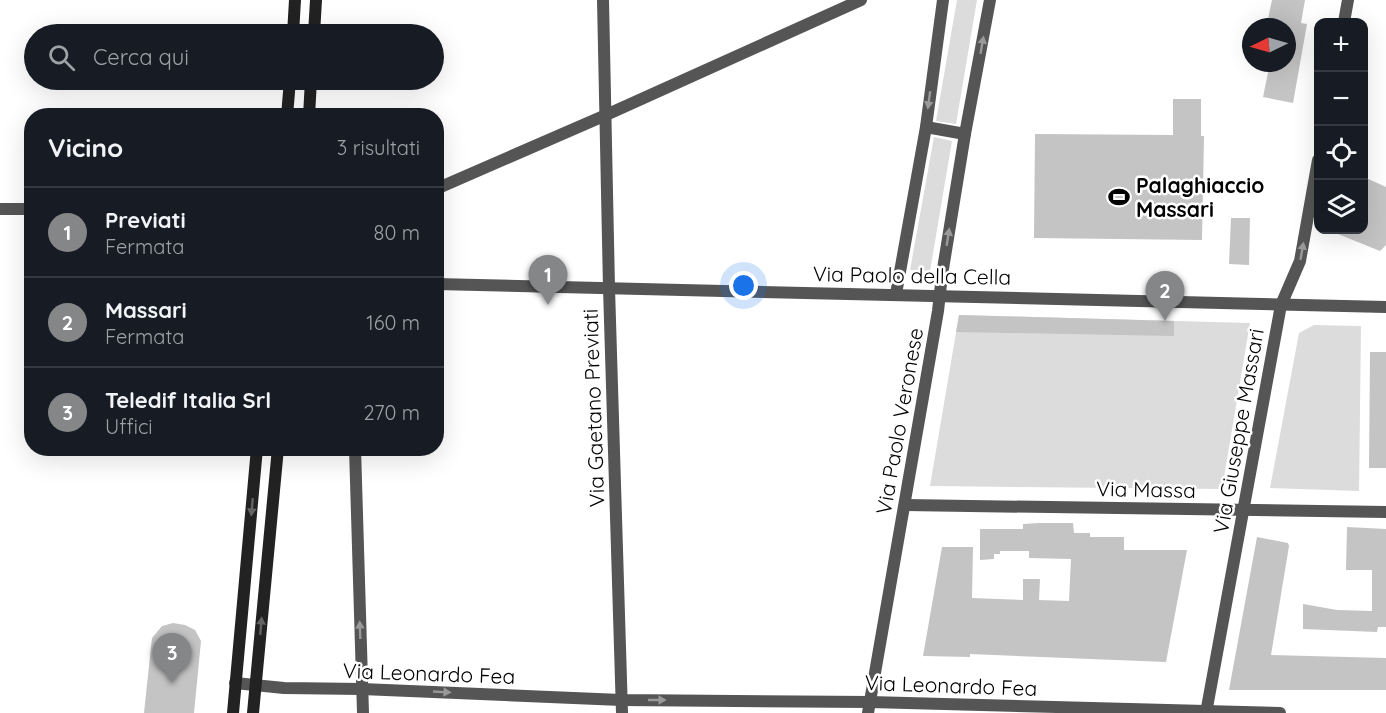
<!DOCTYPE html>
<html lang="it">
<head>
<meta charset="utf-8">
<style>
	:root { --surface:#171b24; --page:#242831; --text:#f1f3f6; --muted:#9ea1a6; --line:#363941; --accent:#858687 }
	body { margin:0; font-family:Quicksand,sans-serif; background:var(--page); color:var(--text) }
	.controls { position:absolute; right:18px; top:18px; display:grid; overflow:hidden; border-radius:12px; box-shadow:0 6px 24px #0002 }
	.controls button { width:54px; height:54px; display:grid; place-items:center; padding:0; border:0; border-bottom:2px solid var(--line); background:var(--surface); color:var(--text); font:30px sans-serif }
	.compass { position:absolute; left:1242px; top:18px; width:54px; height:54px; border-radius:50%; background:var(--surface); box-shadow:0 6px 24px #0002; rotate:265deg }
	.you { position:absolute; left:744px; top:286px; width:21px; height:21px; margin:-15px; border:4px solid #fff; border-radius:50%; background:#1a73e8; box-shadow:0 0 0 9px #1a73e833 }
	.badge { display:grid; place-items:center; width:39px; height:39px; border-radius:50%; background:var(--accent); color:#fff; font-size:20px; font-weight:700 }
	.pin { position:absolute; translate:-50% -50px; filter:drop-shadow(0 2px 3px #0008) }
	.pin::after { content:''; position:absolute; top:32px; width:21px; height:18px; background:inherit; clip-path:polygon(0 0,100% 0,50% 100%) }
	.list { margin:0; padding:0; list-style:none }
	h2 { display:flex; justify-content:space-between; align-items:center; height:78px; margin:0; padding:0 24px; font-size:26px }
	h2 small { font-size:20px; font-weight:400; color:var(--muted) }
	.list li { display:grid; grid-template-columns:39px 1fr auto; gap:18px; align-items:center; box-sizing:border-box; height:90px; padding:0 24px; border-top:2px solid var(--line) }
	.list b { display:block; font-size:22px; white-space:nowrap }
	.list p { margin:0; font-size:20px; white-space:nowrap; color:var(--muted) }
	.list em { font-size:20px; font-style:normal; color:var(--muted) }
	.icon { flex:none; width:33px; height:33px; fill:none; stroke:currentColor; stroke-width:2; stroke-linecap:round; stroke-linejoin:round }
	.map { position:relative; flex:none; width:1386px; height:713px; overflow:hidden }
	.search { position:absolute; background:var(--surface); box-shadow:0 6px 24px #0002; left:24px; top:24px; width:420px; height:66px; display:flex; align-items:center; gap:15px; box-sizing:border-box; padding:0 21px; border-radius:33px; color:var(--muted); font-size:22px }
	.panel { position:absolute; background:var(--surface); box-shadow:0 6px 24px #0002; left:24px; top:108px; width:420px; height:348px; border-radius:24px }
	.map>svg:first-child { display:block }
	.green { fill:#dcdcdc }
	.building { fill:#c4c4c4 }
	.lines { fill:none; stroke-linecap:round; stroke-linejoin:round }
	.minor { stroke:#555; stroke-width:12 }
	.secondary { stroke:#222; stroke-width:12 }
	.oneway { fill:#999 }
	.oneway2 { fill:#646464 }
	.labels { text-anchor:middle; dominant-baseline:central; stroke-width:5; stroke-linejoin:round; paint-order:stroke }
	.poi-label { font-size:21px; font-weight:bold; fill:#000; stroke:#fff; text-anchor:start }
	.street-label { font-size:21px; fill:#000; stroke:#fff }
</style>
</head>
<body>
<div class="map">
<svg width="1386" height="713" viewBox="0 0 1386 713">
	<rect width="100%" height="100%" fill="#fff"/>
	<g class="green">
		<polygon points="957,0 977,0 956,124 936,121"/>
		<polygon points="934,137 952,141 930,271 910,270"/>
		<polygon points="959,315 1250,323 1222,489 930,486"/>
		<polygon points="1314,325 1361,326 1359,491 1270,488 1299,333"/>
	</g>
	<g class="building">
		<polygon points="1272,0 1305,0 1301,23 1307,24 1293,103 1263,97 1270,63 1287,63 1287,27 1276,27 1277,21 1268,19"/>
		<polygon points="1173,99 1201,99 1201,136 1204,136 1202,240 1034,238 1035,134 1173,135"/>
		<polygon points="1364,177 1386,187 1386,245 1380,251 1328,230 1364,230"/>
		<polygon points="1231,218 1250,218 1249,265 1229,264"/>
		<polygon points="959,315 1174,321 1174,336 956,332"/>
		<polygon points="1370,352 1386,352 1386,468 1369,468"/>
		<polygon points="1039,523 1073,523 1074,533 1090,533 1090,537 1124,537 1124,550 1187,550 1166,662 970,654 970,657 923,656 942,547 973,547 972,598 1023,600 1023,579 1040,579 1039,600 1069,601 1071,559 1029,558 1029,551 1000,551 1000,554 994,554 994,559 980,560 980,529 1023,529 1023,524"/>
		<polygon points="1347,527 1386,529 1386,627 1378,627 1377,632 1303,629 1303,604 1337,610 1372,611 1372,570 1346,570"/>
		<polygon points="1257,537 1288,543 1289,546 1271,655 1386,658 1386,690 1229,690"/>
		<polygon points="173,623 185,625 195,630 201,641 194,713 144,713 152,638 162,626"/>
	</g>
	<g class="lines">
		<g class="minor">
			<polyline points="603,0 609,288 622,713"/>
			<polyline points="1344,22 1348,0"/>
			<polyline points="926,127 965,134"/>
			<polyline points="436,189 606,115 861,0"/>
			<polyline points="0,209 32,209"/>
			<polyline points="436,284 1386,307"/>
			<polyline points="896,294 926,127 943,0"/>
			<polyline points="355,448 363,713"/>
			<polyline points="905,505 1386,512"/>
			<polyline points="235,683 284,688 362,689 621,700 870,702 1280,713"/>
			<polyline points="868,713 938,311 942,275 965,134 990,0"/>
			<polyline points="1206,713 1281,305 1300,261 1318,160"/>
		</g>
		<g class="secondary">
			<polyline points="293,34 295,0"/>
			<polyline points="314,34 316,0"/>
			<polyline points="287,116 290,80"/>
			<polyline points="309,116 311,80"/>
			<polyline points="233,713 257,448"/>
			<polyline points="253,713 278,448"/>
		</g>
	</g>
	<defs><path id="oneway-solid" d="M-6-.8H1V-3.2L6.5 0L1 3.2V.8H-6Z" transform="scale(1.5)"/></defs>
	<g class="oneway">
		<use href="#oneway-solid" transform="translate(982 45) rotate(-80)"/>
		<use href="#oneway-solid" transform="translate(929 100) rotate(98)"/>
		<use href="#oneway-solid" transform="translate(948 237) rotate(-81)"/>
		<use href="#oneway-solid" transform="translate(1302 251) rotate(-80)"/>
		<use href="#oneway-solid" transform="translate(360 630) rotate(-92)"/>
		<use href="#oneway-solid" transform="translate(442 692) rotate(3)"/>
		<use href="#oneway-solid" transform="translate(657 700)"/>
	</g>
	<g class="oneway2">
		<use href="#oneway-solid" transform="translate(252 507) rotate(95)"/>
		<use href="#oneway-solid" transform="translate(261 626) rotate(-85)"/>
	</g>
	<defs>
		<symbol id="stadium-bare" viewBox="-9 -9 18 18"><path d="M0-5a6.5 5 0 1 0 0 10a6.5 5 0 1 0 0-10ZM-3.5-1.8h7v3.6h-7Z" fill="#000" stroke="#fff" stroke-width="2.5" paint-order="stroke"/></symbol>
	</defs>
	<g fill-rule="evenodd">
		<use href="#stadium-bare" x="1104" y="182" width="30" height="30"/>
	</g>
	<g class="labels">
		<g class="poi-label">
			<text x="1136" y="185">Palaghiaccio<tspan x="1136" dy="24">Massari</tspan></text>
		</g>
		<g class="street-label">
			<text transform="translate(912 275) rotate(1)">Via Paolo della Cella</text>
			<text transform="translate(593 408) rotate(-92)">Via Gaetano Previati</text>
			<text transform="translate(899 421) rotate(-80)">Via Paolo Veronese</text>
			<text transform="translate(1238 431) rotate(-80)">Via Giuseppe Massari</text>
			<text transform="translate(1146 489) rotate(1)">Via Massa</text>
			<text transform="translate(429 673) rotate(2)">Via Leonardo Fea</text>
			<text transform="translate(951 685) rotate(2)">Via Leonardo Fea</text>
		</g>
	</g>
</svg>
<div class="controls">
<button>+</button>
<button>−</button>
<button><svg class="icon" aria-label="locate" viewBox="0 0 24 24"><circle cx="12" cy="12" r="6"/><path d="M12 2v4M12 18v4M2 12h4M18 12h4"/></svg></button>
<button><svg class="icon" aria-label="layers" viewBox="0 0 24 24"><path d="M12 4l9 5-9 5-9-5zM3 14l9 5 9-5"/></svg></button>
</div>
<svg class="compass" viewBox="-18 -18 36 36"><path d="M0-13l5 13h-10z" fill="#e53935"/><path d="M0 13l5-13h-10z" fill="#9ea1a6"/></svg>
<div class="you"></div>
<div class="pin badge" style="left:548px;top:305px">1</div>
<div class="pin badge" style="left:1165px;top:321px">2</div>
<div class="pin badge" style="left:172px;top:683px">3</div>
<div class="search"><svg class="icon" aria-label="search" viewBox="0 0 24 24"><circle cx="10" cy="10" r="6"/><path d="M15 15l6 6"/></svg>Cerca qui</div>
<section class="panel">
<h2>Vicino<small>3 risultati</small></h2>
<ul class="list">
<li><span class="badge">1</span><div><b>Previati</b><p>Fermata</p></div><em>80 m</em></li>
<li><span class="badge">2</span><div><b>Massari</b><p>Fermata</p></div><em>160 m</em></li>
<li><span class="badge">3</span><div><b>Teledif Italia Srl</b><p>Uffici</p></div><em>270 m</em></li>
</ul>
</section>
</div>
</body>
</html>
